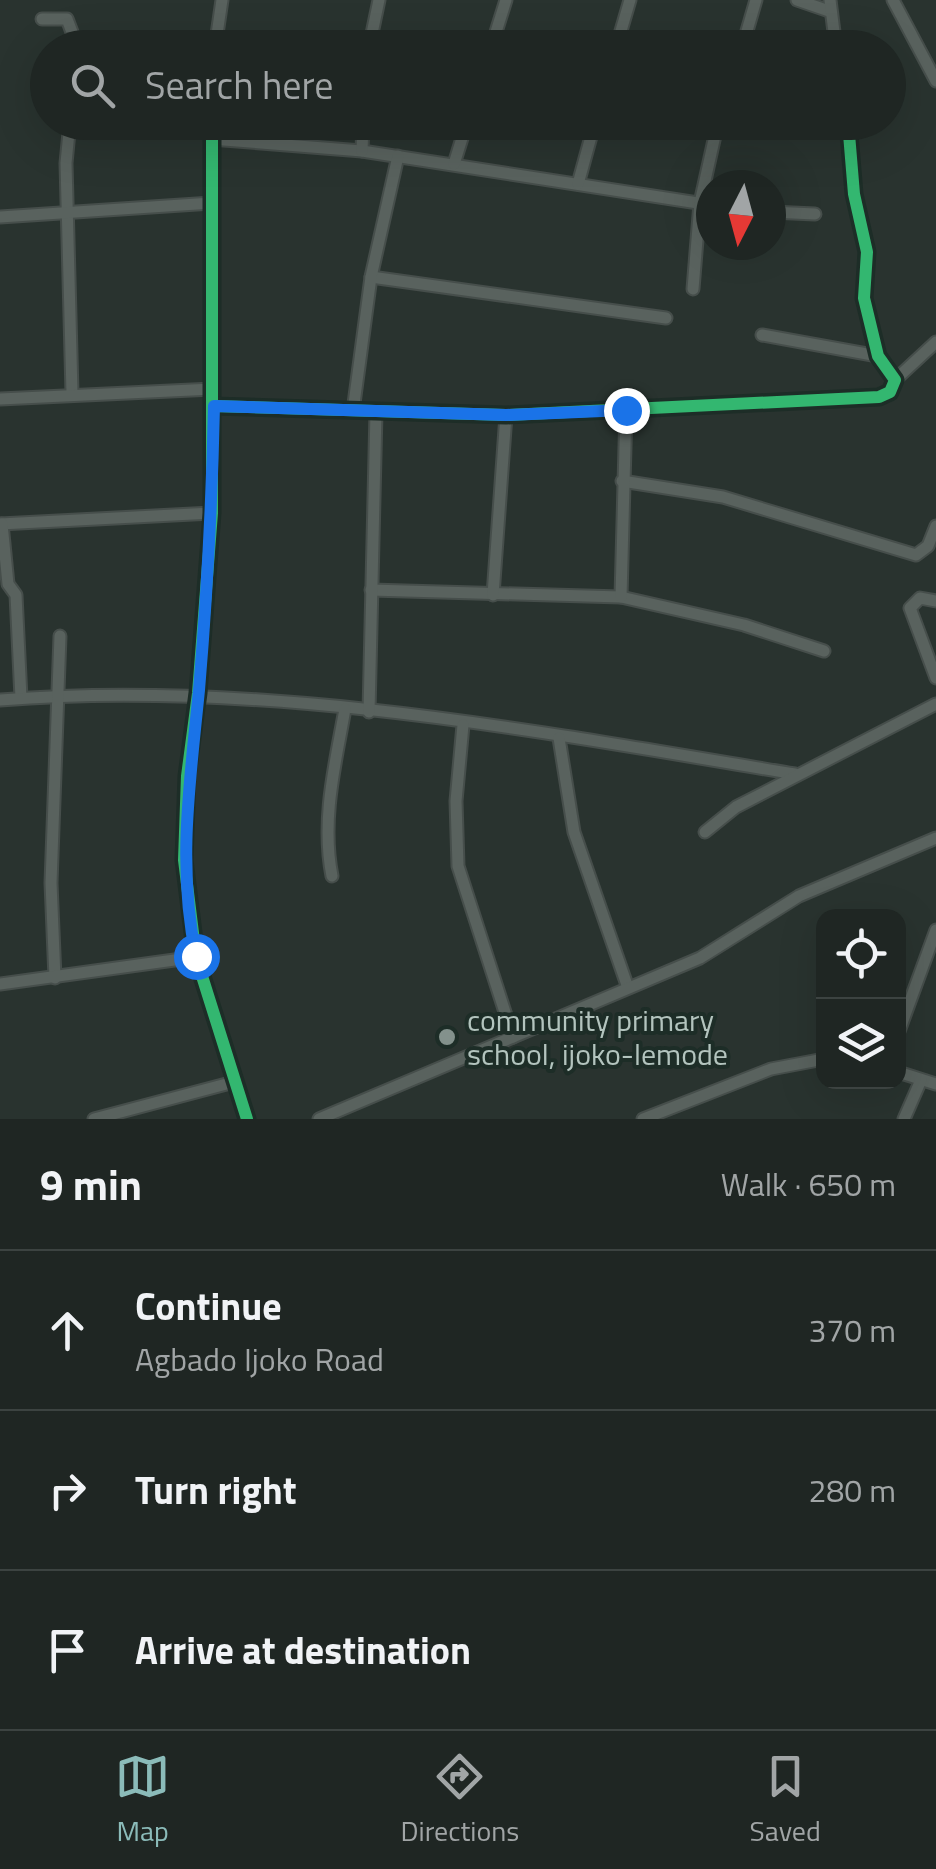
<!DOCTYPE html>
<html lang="en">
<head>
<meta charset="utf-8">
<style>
	:root { --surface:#1f2623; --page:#272e2b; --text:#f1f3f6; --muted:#a1a5a6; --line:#3c4341; --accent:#8bbbb9 }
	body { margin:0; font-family:"Titillium Web",sans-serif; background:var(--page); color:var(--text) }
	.controls { position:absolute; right:30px; bottom:30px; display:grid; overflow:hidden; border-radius:20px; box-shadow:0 10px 40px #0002 }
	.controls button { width:90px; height:90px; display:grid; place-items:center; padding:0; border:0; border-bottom:2px solid var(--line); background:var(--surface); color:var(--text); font:50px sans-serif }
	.compass { position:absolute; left:696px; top:170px; width:90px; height:90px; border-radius:50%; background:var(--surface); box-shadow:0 10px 40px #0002; rotate:186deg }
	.stop { position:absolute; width:30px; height:30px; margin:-22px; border:8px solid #1a73e8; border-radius:50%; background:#fff }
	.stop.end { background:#1a73e8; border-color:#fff; box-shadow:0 2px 10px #0008 }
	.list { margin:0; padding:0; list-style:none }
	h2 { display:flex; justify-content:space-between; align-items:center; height:130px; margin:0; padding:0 40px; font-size:42px }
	h2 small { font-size:32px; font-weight:400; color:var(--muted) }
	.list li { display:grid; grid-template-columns:65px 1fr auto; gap:30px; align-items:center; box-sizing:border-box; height:160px; padding:0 40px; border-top:2px solid var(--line) }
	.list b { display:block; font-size:38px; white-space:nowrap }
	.list p { margin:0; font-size:32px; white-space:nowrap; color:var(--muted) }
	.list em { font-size:32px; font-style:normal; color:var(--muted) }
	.icon { flex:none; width:55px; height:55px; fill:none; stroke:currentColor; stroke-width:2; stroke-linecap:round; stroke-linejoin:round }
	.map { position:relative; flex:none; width:936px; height:1119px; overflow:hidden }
	.search { position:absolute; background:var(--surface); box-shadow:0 10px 40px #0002; left:30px; right:30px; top:30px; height:110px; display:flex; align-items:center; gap:25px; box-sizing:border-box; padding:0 35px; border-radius:55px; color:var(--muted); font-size:38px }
	.sheet { height:610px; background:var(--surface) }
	nav { display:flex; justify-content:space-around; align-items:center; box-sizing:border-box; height:140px; border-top:2px solid var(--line); background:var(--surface); font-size:28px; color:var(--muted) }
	nav a { display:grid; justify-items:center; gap:5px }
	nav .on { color:var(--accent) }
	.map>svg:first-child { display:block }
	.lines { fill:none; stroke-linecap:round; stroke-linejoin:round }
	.street-casing { stroke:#464e4b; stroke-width:15 }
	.street { stroke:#59625e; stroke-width:11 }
	.cycleway-casing { stroke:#1d2d27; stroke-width:19 }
	.cycleway { stroke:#33b770; stroke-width:12 }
	.route { stroke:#1a73e8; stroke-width:12 }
	.poi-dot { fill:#83918c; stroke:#1d2d27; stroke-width:4 }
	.labels { text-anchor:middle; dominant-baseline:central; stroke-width:8; stroke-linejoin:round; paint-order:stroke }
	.poi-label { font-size:30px; fill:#b3c4be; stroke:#1d2d27; text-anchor:start }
</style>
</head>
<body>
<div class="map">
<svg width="936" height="1119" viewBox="0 0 936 1119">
	<rect width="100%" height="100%" fill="#29332f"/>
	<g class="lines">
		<defs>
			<g id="street">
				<polyline points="797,0 829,11"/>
				<polyline points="830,0 836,48"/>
				<polyline points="893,0 936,81"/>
				<polyline points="42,19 67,19 78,48"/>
				<polyline points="215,48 222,0"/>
				<polyline points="369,48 379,0"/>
				<polyline points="491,48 506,0"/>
				<polyline points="616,48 630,0"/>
				<polyline points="742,48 756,0"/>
				<polyline points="70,122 66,163 72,393"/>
				<polyline points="212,122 212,513 198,693 187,776 184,860 196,957 247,1119"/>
				<polyline points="211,139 362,151 711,205"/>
				<polyline points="362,151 363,122"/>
				<polyline points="454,164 467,122"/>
				<polyline points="578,184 595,122"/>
				<polyline points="771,212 815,214"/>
				<polyline points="0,217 212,203"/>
				<polyline points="371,277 666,318"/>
				<polyline points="693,289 700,203 718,122"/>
				<polyline points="762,335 878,356"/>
				<polyline points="895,380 936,342"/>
				<polyline points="0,399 213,389"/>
				<polyline points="213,406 506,415 879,397 890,392 895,380 878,356 864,298 867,252 854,194 848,122"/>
				<polyline points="353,411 371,277 398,156"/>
				<polyline points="622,481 723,497 916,555 928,546 936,526"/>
				<polyline points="0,524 212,513"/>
				<polyline points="2,524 8,584 16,595 21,698"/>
				<polyline points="371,590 621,597 744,625 824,651"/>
				<polyline points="493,595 506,415"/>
				<polyline points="621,597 626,409"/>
				<polyline points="936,601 920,598 910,608 936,678"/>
				<path d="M0,700C263,679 536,731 795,774"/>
				<polyline points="369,712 376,412"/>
				<polyline points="463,725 456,801 458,866 513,1037"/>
				<polyline points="559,738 574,832 627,985"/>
				<polyline points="705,832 736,807 936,704"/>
				<path d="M332,876C321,820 335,765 345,709"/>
				<polyline points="55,978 51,883 60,636"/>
				<polyline points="0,984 196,957"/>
				<polyline points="898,1034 936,930"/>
				<polyline points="898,1072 936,1084"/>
				<polyline points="94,1119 234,1082"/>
				<polyline points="319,1119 700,958 799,896 936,838"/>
				<polyline points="643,1119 771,1069 824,1059"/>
				<polyline points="904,1119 921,1080"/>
			</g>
		</defs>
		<use href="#street" class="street-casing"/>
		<use href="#street" class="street"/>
		<defs>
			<g id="cycleway">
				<polyline points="212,122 212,513 198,693 187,776 184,860 196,957 247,1119"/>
				<polyline points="213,406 506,415 879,397 890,392 895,380 878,356 864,298 867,252 854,194 848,122"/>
			</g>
		</defs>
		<use href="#cycleway" class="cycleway-casing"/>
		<use href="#cycleway" class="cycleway"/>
	</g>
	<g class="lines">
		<path class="route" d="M196,956C177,865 190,782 199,690C207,595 212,501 214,406L506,415L626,410"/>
	</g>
	<circle class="poi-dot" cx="447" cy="1037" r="10"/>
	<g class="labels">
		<g class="poi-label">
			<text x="467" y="1020">community primary<tspan x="467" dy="34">school, ijoko-lemode</tspan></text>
		</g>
	</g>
</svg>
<div class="controls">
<button><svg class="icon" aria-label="locate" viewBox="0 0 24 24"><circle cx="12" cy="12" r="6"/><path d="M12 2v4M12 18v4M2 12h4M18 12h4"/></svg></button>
<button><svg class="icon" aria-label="layers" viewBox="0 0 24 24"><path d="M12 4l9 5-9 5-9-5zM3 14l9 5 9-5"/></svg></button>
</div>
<svg class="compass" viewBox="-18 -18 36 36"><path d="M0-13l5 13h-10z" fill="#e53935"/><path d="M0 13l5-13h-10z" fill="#a1a5a6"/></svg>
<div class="stop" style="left:196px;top:956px"></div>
<div class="stop end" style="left:626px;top:410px"></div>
<div class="search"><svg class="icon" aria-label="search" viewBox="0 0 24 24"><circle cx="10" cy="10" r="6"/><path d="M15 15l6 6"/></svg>Search here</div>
</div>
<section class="sheet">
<h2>9 min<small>Walk · 650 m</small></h2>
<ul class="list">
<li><svg class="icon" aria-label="ahead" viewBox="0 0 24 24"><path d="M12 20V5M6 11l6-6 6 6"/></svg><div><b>Continue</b><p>Agbado Ijoko Road</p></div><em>370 m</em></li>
<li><svg class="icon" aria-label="right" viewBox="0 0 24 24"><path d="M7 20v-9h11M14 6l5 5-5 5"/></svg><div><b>Turn right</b></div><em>280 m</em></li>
<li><svg class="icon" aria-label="arrive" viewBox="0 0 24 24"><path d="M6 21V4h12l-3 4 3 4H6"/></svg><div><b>Arrive at destination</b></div></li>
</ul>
</section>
<nav>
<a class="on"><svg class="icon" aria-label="map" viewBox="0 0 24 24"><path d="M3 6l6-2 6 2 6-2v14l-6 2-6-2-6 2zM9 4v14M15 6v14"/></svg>Map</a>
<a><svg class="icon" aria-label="directions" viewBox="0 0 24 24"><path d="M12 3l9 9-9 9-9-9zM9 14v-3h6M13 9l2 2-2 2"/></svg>Directions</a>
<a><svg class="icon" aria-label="saved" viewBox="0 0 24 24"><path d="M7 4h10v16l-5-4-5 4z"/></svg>Saved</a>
</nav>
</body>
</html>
